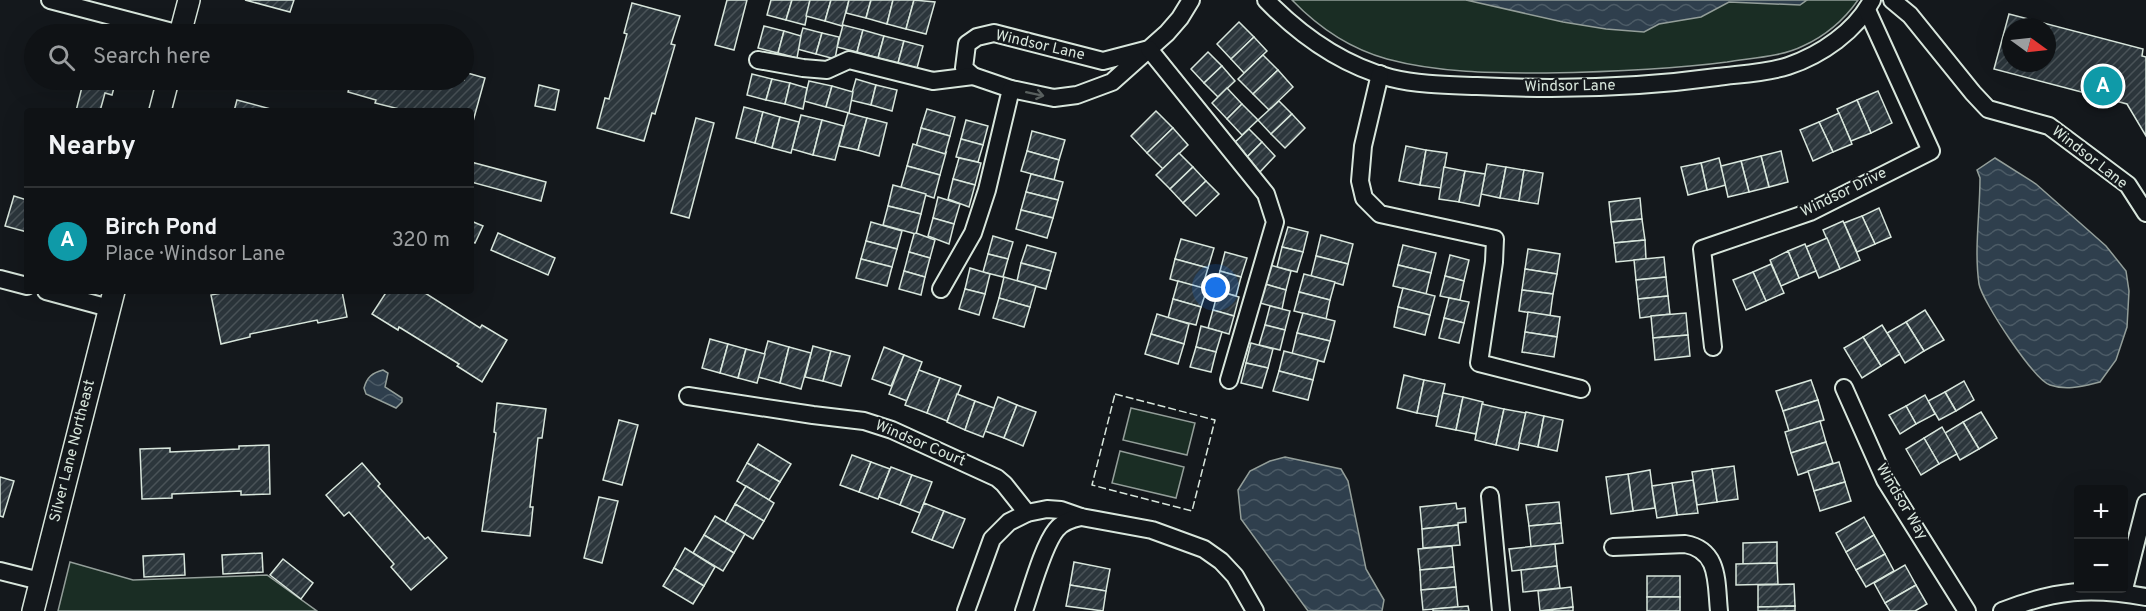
<!DOCTYPE html>
<html lang="en">
<head>
<meta charset="utf-8">
<style>
	:root { --surface:#0f1215; --page:#1d2022; --text:#f1f3f6; --muted:#9b9ea0; --line:#2f3234; --accent:#ffb74d }
	body { margin:0; font-family:Overpass,sans-serif; background:var(--page); color:var(--text) }
	.controls { position:absolute; right:18px; bottom:18px; display:grid; overflow:hidden; border-radius:6px; box-shadow:0 6px 24px #0002 }
	.controls button { width:54px; height:54px; display:grid; place-items:center; padding:0; border:0; border-bottom:2px solid var(--line); background:var(--surface); color:var(--text); font:30px sans-serif }
	.compass { position:absolute; left:2002px; top:18px; width:54px; height:54px; border-radius:50%; background:var(--surface); box-shadow:0 6px 24px #0002; rotate:105deg }
	.you { position:absolute; left:1216px; top:288px; width:21px; height:21px; margin:-15px; border:4px solid #fff; border-radius:50%; background:#1a73e8; box-shadow:0 0 0 9px #1a73e833 }
	.badge { display:grid; place-items:center; width:39px; height:39px; border-radius:50%; background:var(--accent); color:#fff; font-size:20px; font-weight:700 }
	.pin { position:absolute; translate:-50% -50%; border:3px solid #fff; box-shadow:0 2px 6px #0006 }
	.list { margin:0; padding:0; list-style:none }
	h2 { display:flex; justify-content:space-between; align-items:center; height:78px; margin:0; padding:0 24px; font-size:26px }
	h2 small { font-size:20px; font-weight:400; color:var(--muted) }
	.list li { display:grid; grid-template-columns:39px 1fr auto; gap:18px; align-items:center; box-sizing:border-box; height:108px; padding:0 24px; border-top:2px solid var(--line) }
	.list b { display:block; font-size:22px; white-space:nowrap }
	.list p { margin:0; font-size:20px; white-space:nowrap; color:var(--muted) }
	.list em { font-size:20px; font-style:normal; color:var(--muted) }
	.icon { flex:none; width:33px; height:33px; fill:none; stroke:currentColor; stroke-width:2; stroke-linecap:round; stroke-linejoin:round }
	.map { position:relative; flex:none; width:2146px; height:611px; overflow:hidden }
	.search { position:absolute; background:var(--surface); box-shadow:0 6px 24px #0002; left:24px; top:24px; width:450px; height:66px; display:flex; align-items:center; gap:15px; box-sizing:border-box; padding:0 21px; border-radius:33px; color:var(--muted); font-size:22px }
	.panel { position:absolute; background:var(--surface); box-shadow:0 6px 24px #0002; left:24px; top:108px; width:450px; height:186px; border-radius:6px }
	.map>svg:first-child { display:block }
	.park { fill:#1a2d24; stroke:#939e99; stroke-width:1.5 }
	.water { fill:url(#water-waves); stroke:#939e99; stroke-width:1.5 }
	.building { fill:url(#building-hatch); stroke:#d8e6dc; stroke-width:1.5; fill-rule:evenodd }
	.lines { fill:none; stroke-linecap:round; stroke-linejoin:round }
	.minor-casing { stroke:#d8e6dc; stroke-width:20 }
	.tertiary-casing { stroke:#d8e6dc; stroke-width:24 }
	.minor { stroke:#14181c; stroke-width:16 }
	.tertiary { stroke:#14181c; stroke-width:21 }
	.fence { stroke:#d8e6dc; stroke-width:1.5; stroke-dasharray:8 3; stroke-linecap:butt }
	.oneway { stroke:#59605f }
	.labels { text-anchor:middle; dominant-baseline:central; stroke-width:4.5; stroke-linejoin:round; paint-order:stroke }
	.street-label { font-size:15px; fill:#d8e6dc; stroke:#14181c }
</style>
</head>
<body>
<div class="map">
<svg width="2146" height="611" viewBox="0 0 2146 611">
	<defs>
		<pattern id="water-waves" width="16" height="10" patternUnits="userSpaceOnUse" patternTransform="scale(1.5)"><rect width="16" height="10" fill="#2f3f4d"/><path d="M0 5q4-4 8 0t8 0" fill="none" stroke="#4c5b66"/></pattern>
		<pattern id="building-hatch" width="6" height="6" patternUnits="userSpaceOnUse" patternTransform="scale(1.5)"><rect width="6" height="6" fill="#2c363c"/><path d="M-1 1l2-2M0 6l6-6M5 7l2-2" fill="none" stroke="#4a5358"/></pattern>
	</defs>
	<rect width="100%" height="100%" fill="#14181c"/>
	<g class="park">
		<path d="M1292,0H1858C1844,20 1825,36 1803,46C1781,57 1751,58 1727,62C1667,70 1607,72 1546,73C1493,73 1439,73 1387,59C1351,49 1318,27 1292,0Z"/>
		<polygon points="1131,408 1195,423 1187,455 1123,440"/>
		<polygon points="1120,451 1184,467 1176,498 1112,483"/>
		<polygon points="70,562 133,580 267,575 317,611 58,611"/>
	</g>
	<g class="water">
		<polygon points="1466,0 1807,0 1800,5 1729,2 1701,17 1659,24 1644,32 1606,29 1563,22"/>
		<path d="M1995,158L2036,184L2106,246L2126,271L2129,291L2127,327L2116,360L2100,382C2083,386 2067,391 2050,385C2034,380 1982,301 1979,284C1974,249 1980,214 1980,178L1977,170Z"/>
		<path d="M383,370L388,373L385,387L402,398V402L396,408L366,394L364,388C367,377 372,373 383,370Z"/>
		<polygon points="1285,457 1341,469 1348,481 1366,569 1384,600 1382,611 1308,611 1241,519 1238,490 1250,471 1270,461"/>
	</g>
	<g class="building">
		<polygon points="245,0 294,0 290,12"/>
		<polygon points="727,0 747,0 734,50 715,45"/>
		<polygon points="771,0 792,0 786,20 767,15"/>
		<polygon points="792,0 810,0 805,25 786,20"/>
		<polygon points="810,0 831,0 825,21 806,16"/>
		<polygon points="831,0 849,0 842,26 825,21"/>
		<polygon points="849,0 871,0 866,18 846,13"/>
		<polygon points="871,0 893,0 887,24 866,18"/>
		<polygon points="893,0 914,0 906,29 887,24"/>
		<polygon points="914,0 935,2 926,34 906,29"/>
		<polygon points="632,3 680,16 671,44 675,45 655,114 652,113 644,141 597,128 605,98 609,99 627,34 624,33"/>
		<path d="M2009,14L2143,49L2142,56L2146,57V136L2127,104L1994,69ZM2011,27H2047V63H2011Z"/>
		<polygon points="1239,22 1254,37 1231,59 1217,44"/>
		<polygon points="843,25 863,30 857,52 837,47"/>
		<polygon points="764,26 784,31 778,53 758,48"/>
		<polygon points="803,28 822,33 816,54 797,49"/>
		<polygon points="863,30 884,36 878,58 857,52"/>
		<polygon points="784,31 801,36 797,58 778,53"/>
		<polygon points="822,33 839,37 835,59 816,54"/>
		<polygon points="884,36 904,41 898,63 878,58"/>
		<polygon points="1254,37 1267,51 1244,73 1231,59"/>
		<polygon points="904,41 923,46 917,68 898,63"/>
		<polygon points="1208,52 1222,66 1204,83 1191,69"/>
		<polygon points="1263,55 1278,70 1253,94 1238,79"/>
		<polygon points="1222,66 1235,81 1218,97 1204,83"/>
		<polygon points="1278,70 1293,87 1269,110 1253,94"/>
		<polygon points="464,72 485,78 472,125 471,111 407,111 375,103 376,100 348,92 351,80 464,80"/>
		<polygon points="752,74 772,79 766,100 747,95"/>
		<polygon points="772,79 790,83 785,104 766,100"/>
		<polygon points="856,79 876,85 871,105 850,100"/>
		<polygon points="80,80 116,80 112,95 105,93 100,111 76,111 82,87 78,86"/>
		<polygon points="809,81 832,86 826,107 804,101"/>
		<polygon points="790,83 807,88 803,109 785,104"/>
		<polygon points="539,85 559,90 555,110 535,106"/>
		<polygon points="876,85 897,90 892,111 871,105"/>
		<polygon points="832,86 853,92 849,113 826,107"/>
		<polygon points="1227,88 1242,104 1227,119 1212,103"/>
		<polygon points="1878,91 1892,123 1871,133 1857,100"/>
		<polygon points="237,100 278,111 234,111"/>
		<polygon points="1857,100 1871,133 1851,141 1837,109"/>
		<polygon points="1279,101 1292,114 1271,134 1258,120"/>
		<polygon points="1242,104 1258,120 1242,135 1227,119"/>
		<polygon points="744,107 763,112 755,143 736,138"/>
		<polygon points="927,109 955,117 950,136 921,128"/>
		<polygon points="1156,111 1173,128 1147,153 1131,136"/>
		<polygon points="763,112 780,117 772,148 755,143"/>
		<polygon points="848,113 867,118 858,150 839,146"/>
		<polygon points="1839,113 1852,144 1833,152 1819,122"/>
		<polygon points="1292,114 1305,128 1285,148 1271,134"/>
		<polygon points="801,115 822,120 813,155 792,149"/>
		<polygon points="780,117 799,122 791,153 772,148"/>
		<polygon points="696,118 714,123 689,218 671,213"/>
		<polygon points="867,118 887,123 879,156 858,150"/>
		<polygon points="822,120 844,126 835,160 813,155"/>
		<polygon points="966,120 988,126 983,145 961,139"/>
		<polygon points="1819,122 1833,152 1813,161 1800,130"/>
		<polygon points="921,128 950,136 945,154 916,147"/>
		<polygon points="1173,128 1188,145 1163,169 1147,153"/>
		<polygon points="1249,129 1262,142 1246,158 1233,144"/>
		<polygon points="1032,131 1065,140 1059,160 1027,151"/>
		<polygon points="961,139 983,145 978,162 956,157"/>
		<polygon points="1262,142 1275,156 1260,172 1246,158"/>
		<polygon points="913,144 945,154 946,153 940,175 907,166"/>
		<polygon points="1406,146 1426,150 1420,185 1399,181"/>
		<polygon points="1426,150 1447,153 1441,188 1420,185"/>
		<polygon points="1027,151 1059,160 1054,180 1021,171"/>
		<polygon points="1781,151 1788,182 1769,187 1761,156"/>
		<polygon points="1179,153 1193,167 1170,189 1156,175"/>
		<polygon points="1761,156 1769,187 1749,192 1741,161"/>
		<polygon points="959,158 981,163 975,185 953,179"/>
		<polygon points="1719,158 1726,185 1707,190 1701,163"/>
		<polygon points="1741,161 1749,192 1728,197 1721,166"/>
		<polygon points="471,162 546,182 541,201 471,182"/>
		<polygon points="1701,163 1707,190 1688,195 1681,167"/>
		<polygon points="1487,164 1506,167 1500,198 1481,194"/>
		<polygon points="907,166 940,175 934,198 901,187"/>
		<polygon points="1193,167 1206,181 1183,203 1170,189"/>
		<polygon points="1444,167 1465,171 1459,202 1439,199"/>
		<polygon points="1506,167 1524,170 1519,201 1500,198"/>
		<polygon points="1524,170 1543,173 1538,204 1519,201"/>
		<polygon points="1465,171 1485,174 1479,206 1459,202"/>
		<polygon points="1031,174 1063,182 1058,200 1026,192"/>
		<polygon points="953,179 975,185 969,207 948,199"/>
		<polygon points="1206,181 1219,194 1196,216 1183,203"/>
		<polygon points="893,185 926,194 921,214 888,206"/>
		<polygon points="1026,192 1058,200 1053,218 1021,210"/>
		<polygon points="14,196 27,200 27,232 5,226"/>
		<polygon points="938,197 960,204 954,224 933,218"/>
		<polygon points="1640,198 1642,219 1611,222 1609,202"/>
		<polygon points="888,206 921,214 916,234 883,225"/>
		<polygon points="1879,208 1891,237 1875,244 1862,216"/>
		<polygon points="1021,210 1053,218 1047,238 1016,229"/>
		<polygon points="1862,216 1875,244 1857,252 1844,223"/>
		<polygon points="933,218 954,224 949,244 928,236"/>
		<polygon points="1642,219 1645,240 1614,243 1611,222"/>
		<polygon points="471,221 483,226 475,243 471,241"/>
		<polygon points="1843,221 1860,260 1840,269 1823,230"/>
		<polygon points="871,222 902,231 897,249 866,241"/>
		<polygon points="1288,227 1308,232 1303,252 1282,247"/>
		<polygon points="498,233 555,258 548,275 491,250"/>
		<polygon points="916,233 935,240 930,258 909,252 914,234"/>
		<polygon points="1321,235 1353,244 1348,264 1316,256"/>
		<polygon points="993,236 1013,242 1008,259 988,254"/>
		<polygon points="1827,238 1840,269 1819,278 1806,247"/>
		<polygon points="1181,239 1214,248 1208,268 1175,259"/>
		<polygon points="1645,240 1646,259 1616,262 1614,243"/>
		<polygon points="866,241 897,249 892,267 861,259"/>
		<polygon points="1805,244 1816,271 1799,278 1788,251"/>
		<polygon points="1027,245 1056,253 1051,271 1021,263"/>
		<polygon points="1403,245 1436,253 1431,273 1398,265"/>
		<polygon points="1282,247 1303,252 1297,272 1277,267"/>
		<polygon points="1528,249 1560,254 1557,274 1525,269"/>
		<polygon points="1788,251 1799,278 1781,286 1770,260"/>
		<polygon points="909,252 930,258 925,277 904,271"/>
		<polygon points="1225,252 1247,258 1241,277 1220,271"/>
		<polygon points="988,254 1008,259 1003,277 983,272"/>
		<polygon points="1450,255 1469,260 1464,281 1445,276"/>
		<polygon points="1316,256 1348,264 1343,285 1311,276"/>
		<polygon points="1664,257 1666,277 1636,280 1634,260"/>
		<polygon points="861,259 892,267 887,286 856,278"/>
		<polygon points="1175,259 1208,268 1202,288 1170,279"/>
		<polygon points="1021,263 1051,271 1046,289 1017,281"/>
		<polygon points="1771,264 1784,293 1766,301 1753,272"/>
		<polygon points="1270,265 1291,271 1286,290 1265,284"/>
		<polygon points="1398,265 1431,273 1426,294 1393,286"/>
		<polygon points="970,268 990,274 985,294 965,289"/>
		<polygon points="1525,269 1557,274 1553,294 1522,290"/>
		<polygon points="904,271 925,277 921,295 899,289"/>
		<polygon points="1220,271 1241,277 1236,296 1215,290"/>
		<polygon points="1753,272 1766,301 1746,310 1733,280"/>
		<polygon points="1304,274 1335,282 1330,300 1299,292"/>
		<polygon points="1445,276 1464,281 1460,300 1440,296"/>
		<polygon points="1004,277 1036,286 1030,307 999,298"/>
		<polygon points="1666,277 1668,296 1638,299 1636,280"/>
		<polygon points="1178,281 1207,289 1201,307 1173,299"/>
		<polygon points="1265,284 1286,290 1282,309 1260,303"/>
		<polygon points="1403,288 1435,296 1430,315 1398,307"/>
		<polygon points="965,289 985,294 979,315 959,309"/>
		<polygon points="1522,290 1553,294 1550,316 1519,311"/>
		<polygon points="232,291 240,291 241,293 250,291 342,291 347,317 318,323 317,320 250,334 250,337 221,344 211,295"/>
		<polygon points="387,291 422,291 480,328 482,325 507,340 482,382 457,366 459,364 399,327 398,330 372,314"/>
		<polygon points="1218,291 1239,297 1234,316 1213,310"/>
		<polygon points="1299,292 1330,300 1326,319 1294,311"/>
		<polygon points="1668,296 1670,314 1640,318 1638,299"/>
		<polygon points="999,298 1030,307 1024,327 993,318"/>
		<polygon points="1449,298 1469,302 1464,323 1444,318"/>
		<polygon points="1173,299 1201,307 1196,325 1168,318"/>
		<polygon points="1270,306 1290,311 1285,330 1265,325"/>
		<polygon points="1398,307 1430,315 1425,335 1394,327"/>
		<polygon points="1213,310 1234,316 1229,334 1208,328"/>
		<polygon points="1925,310 1944,340 1924,351 1906,322"/>
		<polygon points="1528,312 1560,317 1557,337 1525,332"/>
		<polygon points="1303,313 1335,321 1330,341 1297,333"/>
		<polygon points="1686,313 1688,335 1653,338 1651,316"/>
		<polygon points="1157,314 1189,324 1184,344 1151,334"/>
		<polygon points="1444,318 1464,323 1459,343 1439,338"/>
		<polygon points="1906,322 1924,351 1905,363 1887,333"/>
		<polygon points="1265,325 1285,330 1280,350 1259,345"/>
		<polygon points="1882,325 1900,354 1881,366 1863,337"/>
		<polygon points="1201,326 1222,332 1216,352 1196,347"/>
		<polygon points="1525,332 1557,337 1554,357 1522,352"/>
		<polygon points="1297,333 1330,341 1324,362 1292,354"/>
		<polygon points="1151,334 1184,344 1178,364 1145,354"/>
		<polygon points="1688,335 1690,356 1655,360 1653,338"/>
		<polygon points="1863,337 1881,366 1862,378 1844,348"/>
		<polygon points="710,339 728,344 720,373 702,368"/>
		<polygon points="768,341 789,347 780,383 758,377"/>
		<polygon points="1251,343 1273,349 1268,368 1246,363"/>
		<polygon points="728,344 746,349 738,378 720,373"/>
		<polygon points="813,346 831,351 823,381 805,377"/>
		<polygon points="789,347 811,353 801,389 780,383"/>
		<polygon points="884,347 904,355 891,386 872,379"/>
		<polygon points="1196,347 1216,352 1211,372 1190,367"/>
		<polygon points="746,349 765,354 757,383 738,378"/>
		<polygon points="831,351 850,356 841,386 823,381"/>
		<polygon points="1284,351 1318,360 1313,380 1279,371"/>
		<polygon points="904,355 922,362 907,401 889,394"/>
		<polygon points="1246,363 1268,368 1262,388 1241,383"/>
		<polygon points="919,370 940,378 927,413 905,405"/>
		<polygon points="1279,371 1313,380 1308,400 1273,391"/>
		<polygon points="1404,375 1424,380 1417,413 1397,408"/>
		<polygon points="940,378 961,386 947,421 927,413"/>
		<polygon points="1424,380 1445,384 1438,417 1417,413"/>
		<polygon points="1811,380 1818,400 1783,411 1776,391"/>
		<polygon points="1964,381 1974,400 1956,411 1945,392"/>
		<polygon points="1945,392 1956,411 1939,420 1928,401"/>
		<polygon points="1443,393 1463,397 1456,430 1436,426"/>
		<polygon points="957,394 975,401 965,430 947,422"/>
		<polygon points="1925,395 1935,414 1916,424 1906,406"/>
		<polygon points="998,397 1017,405 1004,438 985,431"/>
		<polygon points="1463,397 1483,402 1476,434 1456,430"/>
		<polygon points="1818,400 1824,420 1789,431 1783,411"/>
		<polygon points="975,401 994,408 983,437 965,430"/>
		<polygon points="497,403 546,409 542,438 538,438 530,507 533,507 530,536 482,531 496,433 494,432"/>
		<polygon points="1482,404 1504,409 1496,445 1475,440"/>
		<polygon points="1017,405 1036,412 1023,446 1004,438"/>
		<polygon points="1906,406 1916,424 1900,434 1889,415"/>
		<polygon points="1504,409 1526,413 1518,450 1496,445"/>
		<polygon points="1526,412 1544,416 1538,447 1519,443"/>
		<polygon points="1981,412 1997,438 1979,449 1963,422"/>
		<polygon points="1544,416 1563,420 1557,451 1538,447"/>
		<polygon points="619,420 638,425 622,485 603,480"/>
		<polygon points="1820,421 1826,442 1791,453 1785,432"/>
		<polygon points="1963,422 1979,449 1960,460 1945,433"/>
		<polygon points="1942,427 1957,454 1939,464 1924,438"/>
		<polygon points="1924,438 1939,464 1921,475 1906,449"/>
		<polygon points="1826,442 1833,463 1798,475 1791,453"/>
		<polygon points="758,444 791,464 780,482 747,463"/>
		<polygon points="269,445 270,494 241,495 241,491 172,494 172,498 142,499 140,449 170,448 170,452 239,449 239,446"/>
		<polygon points="852,455 871,462 859,492 840,485"/>
		<polygon points="871,462 890,469 878,499 859,492"/>
		<polygon points="1839,462 1845,482 1814,491 1808,471"/>
		<polygon points="362,463 380,484 378,486 425,539 428,537 447,558 411,590 391,567 394,564 349,512 344,516 326,495"/>
		<polygon points="747,463 780,482 769,500 737,481"/>
		<polygon points="1734,466 1738,499 1717,502 1712,469"/>
		<polygon points="891,467 912,475 900,505 879,497"/>
		<polygon points="1712,469 1717,502 1697,505 1692,472"/>
		<polygon points="1650,470 1655,508 1633,511 1628,474"/>
		<polygon points="1628,474 1633,511 1611,514 1606,477"/>
		<polygon points="912,475 932,482 920,513 900,505"/>
		<polygon points="0,477 14,481 3,517 0,516"/>
		<polygon points="1693,480 1698,513 1677,515 1672,483"/>
		<polygon points="1845,482 1851,501 1820,511 1814,491"/>
		<polygon points="1672,483 1677,515 1657,518 1652,486"/>
		<polygon points="746,486 774,503 764,521 735,504"/>
		<polygon points="599,497 618,501 602,563 584,558"/>
		<polygon points="1559,502 1561,523 1529,526 1526,505"/>
		<polygon points="924,503 944,511 932,540 912,532"/>
		<polygon points="1456,503 1457,509 1465,508 1466,522 1458,523 1458,525 1422,529 1420,507"/>
		<polygon points="735,504 764,521 753,539 725,522"/>
		<polygon points="944,511 965,519 953,548 932,540"/>
		<polygon points="715,516 745,534 734,553 704,535"/>
		<polygon points="1864,517 1874,535 1846,552 1836,533"/>
		<polygon points="1561,523 1563,543 1531,547 1529,526"/>
		<polygon points="1458,525 1460,545 1423,548 1422,529"/>
		<polygon points="704,535 734,553 723,571 693,553"/>
		<polygon points="1874,535 1885,554 1856,570 1846,552"/>
		<polygon points="1777,542 1777,563 1743,564 1743,543"/>
		<polygon points="1555,544 1557,566 1512,571 1509,549"/>
		<polygon points="1452,546 1454,567 1420,570 1418,549"/>
		<polygon points="685,548 715,567 704,586 674,568"/>
		<polygon points="262,553 263,572 223,574 222,555"/>
		<polygon points="184,554 185,575 144,577 143,556"/>
		<polygon points="1885,554 1894,571 1866,587 1856,570"/>
		<polygon points="283,559 313,583 301,599 270,575"/>
		<polygon points="1074,562 1110,569 1106,591 1070,585"/>
		<polygon points="1777,563 1778,584 1736,585 1736,564"/>
		<polygon points="1905,565 1916,585 1885,603 1874,583"/>
		<polygon points="1557,566 1560,588 1523,592 1521,570"/>
		<polygon points="1454,567 1456,587 1421,590 1420,570"/>
		<polygon points="674,568 704,586 693,604 663,586"/>
		<rect x="1647" y="576" width="33" height="21"/>
		<polygon points="1794,584 1795,606 1758,607 1758,585"/>
		<polygon points="1070,585 1106,591 1103,611 1066,606"/>
		<polygon points="1916,585 1927,604 1915,611 1890,611 1885,603"/>
		<polygon points="1456,587 1458,607 1423,610 1421,590"/>
		<polygon points="1571,587 1573,607 1540,611 1538,591"/>
		<rect x="1647" y="597" width="33" height="14"/>
		<polygon points="1468,606 1469,611 1433,611 1433,609"/>
		<polygon points="1795,606 1795,611 1758,611 1758,607"/>
		<polygon points="1573,607 1573,611 1540,611"/>
	</g>
	<g class="lines">
		<defs>
			<g id="minor">
				<polyline points="50,0 180,34"/>
				<path d="M1266,0C1302,37 1342,65 1391,78C1419,85 1449,85 1477,86C1557,90 1637,88 1717,77C1740,74 1766,73 1788,66C1821,55 1856,31 1872,0"/>
				<polyline points="1892,0 1910,15 1973,93 1988,109 2049,126 2128,185 2146,213"/>
				<polyline points="1149,49 1103,61 994,33 977,37 967,44 964,68 973,76 1011,89 1054,98 1077,95 1112,82 1167,33 1180,18 1191,0"/>
				<polyline points="1149,49 1266,194 1275,222 1229,380"/>
				<polyline points="758,60 803,68 827,70 849,60 933,81 973,76"/>
				<polyline points="1380,74 1363,146 1360,181 1364,198 1380,214 1495,239 1494,262 1479,363 1581,389"/>
				<polyline points="0,279 27,286"/>
				<polyline points="941,289 973,233 987,190 1011,89"/>
				<polyline points="46,291 109,308"/>
				<polyline points="1713,347 1702,249 1810,212 1931,151 1867,10"/>
				<polyline points="1844,388 1885,480 1967,611"/>
				<polyline points="688,396 813,415 864,421 892,430 997,478 1004,484 1027,513"/>
				<polyline points="1490,496 1501,611"/>
				<path d="M1613,547L1685,544C1720,550 1716,583 1719,611"/>
				<polyline points="0,571 40,581"/>
				<polyline points="2123,593 2146,503"/>
				<polyline points="966,611 992,539 1009,522 1027,513 1047,509 1061,510 1081,517 1152,530 1204,549 1221,561 1235,576 1255,611"/>
				<path d="M1024,611C1031,591 1043,546 1056,530C1062,522 1071,519 1081,517"/>
				<path d="M2002,611C2055,590 2090,587 2146,597"/>
			</g>
			<g id="tertiary">
				<polyline points="180,34 189,0"/>
				<polyline points="160,111 168,80"/>
				<polyline points="33,611 114,291"/>
			</g>
		</defs>
		<use href="#minor" class="minor-casing"/>
		<use href="#tertiary" class="tertiary-casing"/>
		<use href="#minor" class="minor"/>
		<use href="#tertiary" class="tertiary"/>
		<polygon class="fence" points="1115,394 1215,420 1192,511 1092,485"/>
	</g>
	<defs><path id="oneway-shaft" d="M-6 0H5M1.5-3L5.5 0L1.5 3" fill="none" stroke-width="1.6" stroke-linecap="round" stroke-linejoin="round" transform="scale(1.5)"/></defs>
	<use class="oneway" href="#oneway-shaft" transform="translate(1035 94) rotate(12)"/>
	<g class="labels">
		<g class="street-label">
			<text transform="translate(1040 46) rotate(13)">Windsor Lane</text>
			<text transform="translate(1570 87) rotate(-1)">Windsor Lane</text>
			<text transform="translate(2089 158) rotate(38)">Windsor Lane</text>
			<text transform="translate(1844 193) rotate(-26)">Windsor Drive</text>
			<text transform="translate(920 444) rotate(23)">Windsor Court</text>
			<text transform="translate(73 451) rotate(-76)">Silver Lane Northeast</text>
			<text transform="translate(1901 502) rotate(59)">Windsor Way</text>
		</g>
	</g>
</svg>
<div class="controls">
<button>+</button>
<button>−</button>
</div>
<svg class="compass" viewBox="-18 -18 36 36"><path d="M0-13l5 13h-10z" fill="#e53935"/><path d="M0 13l5-13h-10z" fill="#9b9ea0"/></svg>
<div class="you"></div>
<div class="pin badge" style="left:2103px;top:86px;background:#0f9aa8">A</div>
<div class="search"><svg class="icon" aria-label="search" viewBox="0 0 24 24"><circle cx="10" cy="10" r="6"/><path d="M15 15l6 6"/></svg>Search here</div>
<section class="panel">
<h2>Nearby<small></small></h2>
<ul class="list">
<li><span class="badge" style="background:#0f9aa8">A</span><div><b>Birch Pond</b><p>Place · Windsor Lane</p></div><em>320 m</em></li>
</ul>
</section>
</div>
</body>
</html>
